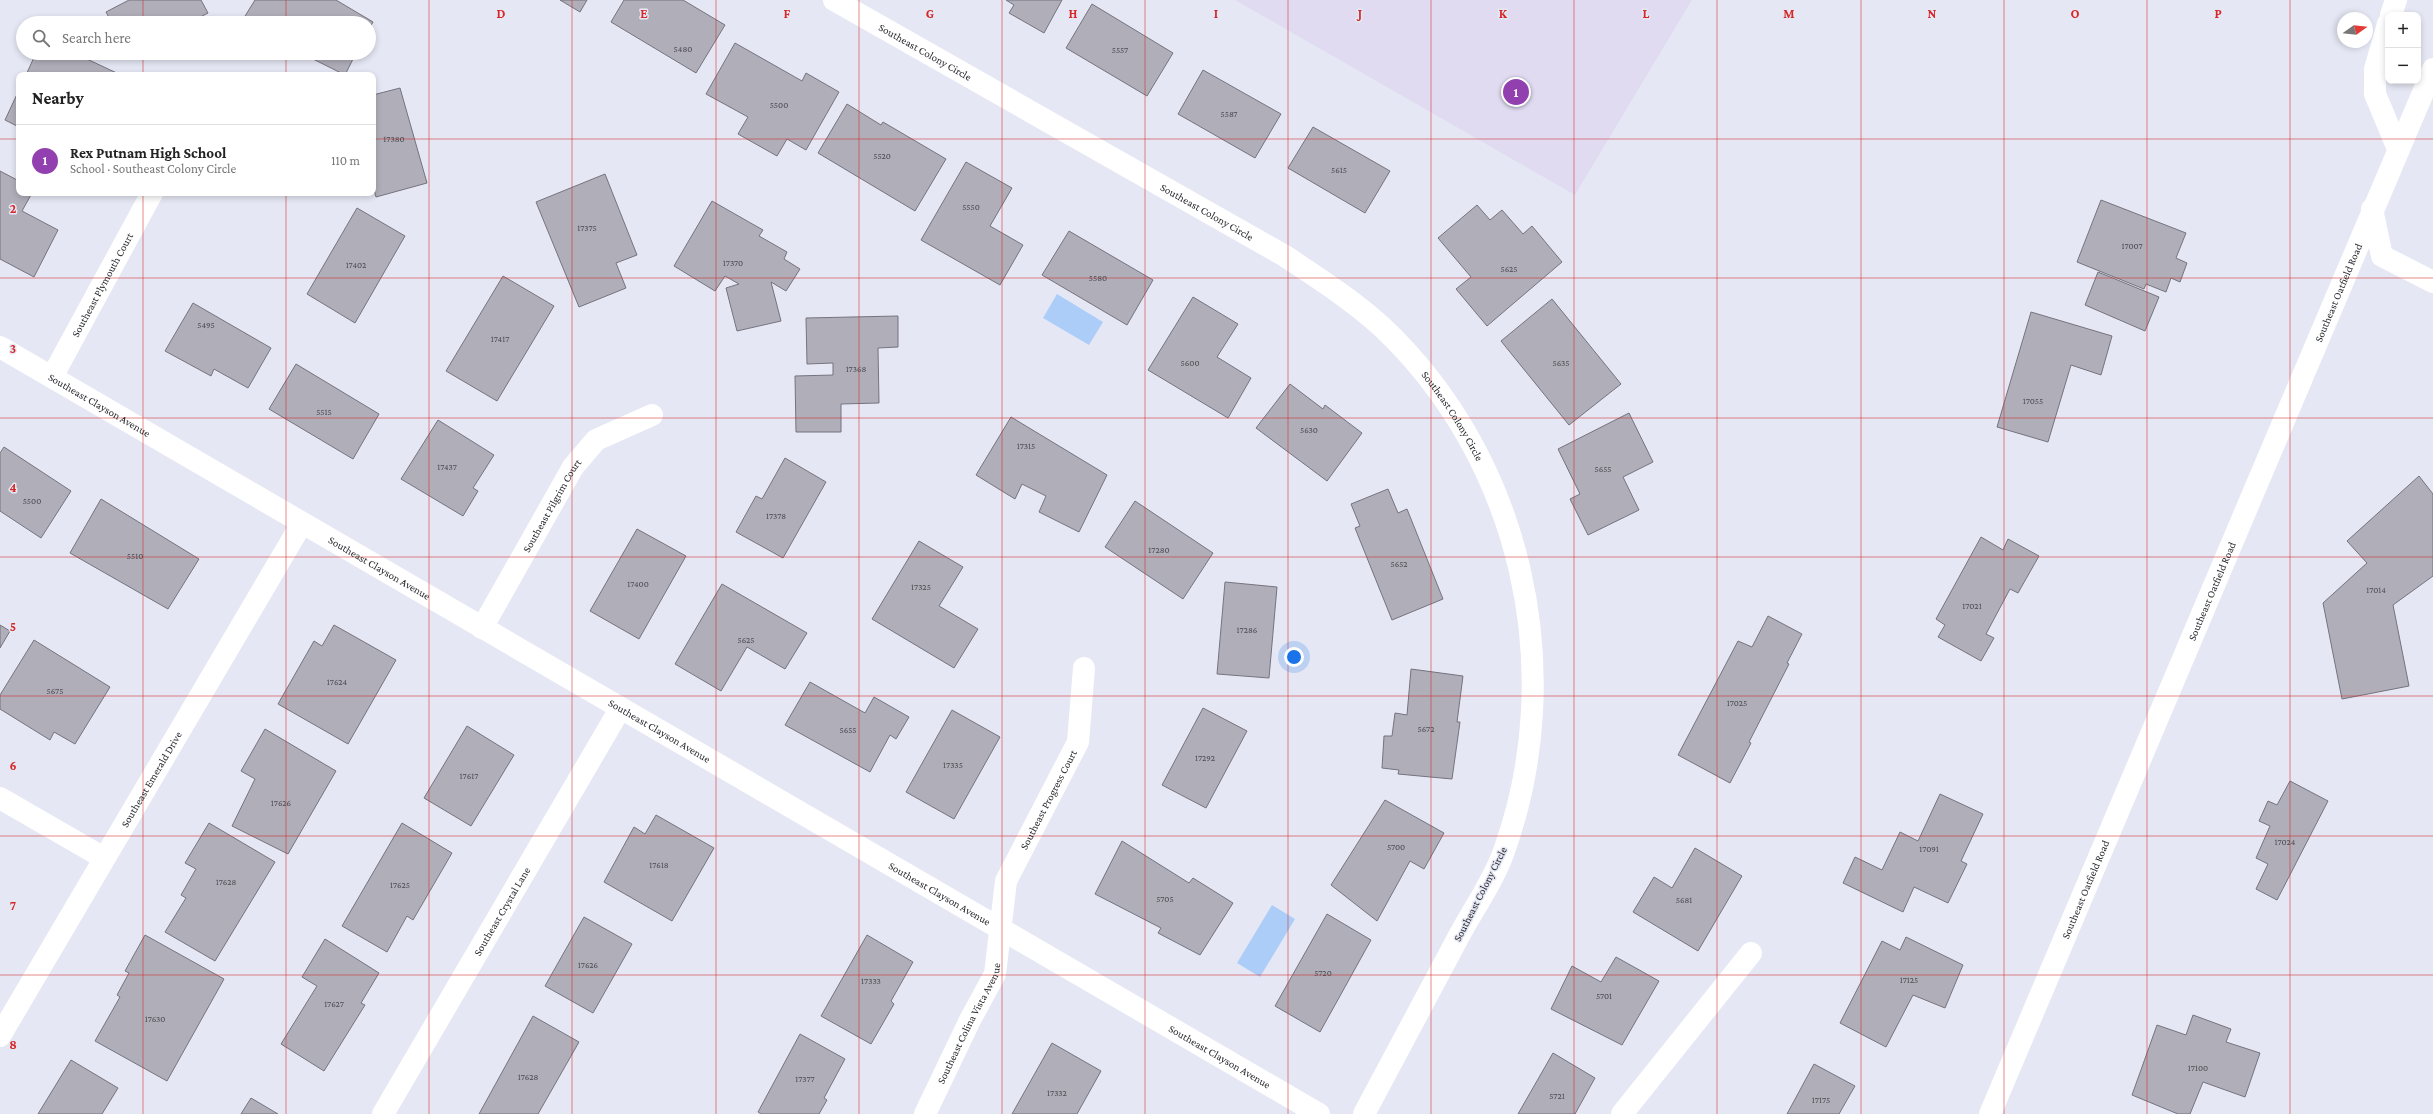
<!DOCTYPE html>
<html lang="en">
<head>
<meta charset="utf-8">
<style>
	:root { --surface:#fff; --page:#f2f2f2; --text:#222; --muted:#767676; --line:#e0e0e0; --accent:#9240af }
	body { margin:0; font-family:"Crimson Pro",serif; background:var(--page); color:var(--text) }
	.controls { position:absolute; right:12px; top:12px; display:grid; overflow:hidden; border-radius:8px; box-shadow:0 2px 6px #0003 }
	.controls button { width:36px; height:36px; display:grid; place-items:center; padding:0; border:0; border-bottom:1px solid var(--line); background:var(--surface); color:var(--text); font:20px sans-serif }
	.compass { position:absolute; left:2337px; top:12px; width:36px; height:36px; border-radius:50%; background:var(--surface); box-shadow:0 2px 6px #0003; rotate:75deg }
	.you { position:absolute; left:1294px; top:657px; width:14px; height:14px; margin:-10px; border:3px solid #fff; border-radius:50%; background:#1a73e8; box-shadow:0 0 0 6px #1a73e833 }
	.badge { display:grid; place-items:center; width:26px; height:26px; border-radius:50%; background:var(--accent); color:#fff; font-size:13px; font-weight:700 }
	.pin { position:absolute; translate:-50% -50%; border:2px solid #fff; box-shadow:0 1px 4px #0006 }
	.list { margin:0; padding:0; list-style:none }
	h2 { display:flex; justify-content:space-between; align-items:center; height:52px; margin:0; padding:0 16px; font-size:17px }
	h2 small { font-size:13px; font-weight:400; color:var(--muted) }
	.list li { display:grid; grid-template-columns:26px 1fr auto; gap:12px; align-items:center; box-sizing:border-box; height:72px; padding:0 16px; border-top:1px solid var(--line) }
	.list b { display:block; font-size:15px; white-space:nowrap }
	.list p { margin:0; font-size:13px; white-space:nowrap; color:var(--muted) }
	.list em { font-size:13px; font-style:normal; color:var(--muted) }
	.icon { flex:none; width:22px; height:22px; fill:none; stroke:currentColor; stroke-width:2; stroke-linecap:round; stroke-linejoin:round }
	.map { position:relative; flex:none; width:2433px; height:1114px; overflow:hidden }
	.search { position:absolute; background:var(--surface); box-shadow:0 2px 6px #0003; left:16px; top:16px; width:360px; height:44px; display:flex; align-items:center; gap:10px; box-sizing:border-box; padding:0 14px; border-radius:22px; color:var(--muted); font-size:15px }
	.panel { position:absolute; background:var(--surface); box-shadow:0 2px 6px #0003; left:16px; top:72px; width:360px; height:124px; border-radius:8px }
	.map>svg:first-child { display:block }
	.education { fill:#e0dbf1 }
	.water { fill:#adcdf9 }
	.building { fill:#b0aeb9; stroke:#75737e }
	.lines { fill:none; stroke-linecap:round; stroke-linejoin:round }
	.minor { stroke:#fff; stroke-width:22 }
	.major { stroke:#fff; stroke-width:22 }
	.grid { fill:none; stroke:#d62828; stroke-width:1; stroke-opacity:0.55 }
	.labels { text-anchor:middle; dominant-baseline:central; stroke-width:3; stroke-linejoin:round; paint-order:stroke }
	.number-label { font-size:9px; fill:#4c4c52 }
	.street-label { font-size:11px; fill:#2b2c30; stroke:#e5e8f4 }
	.grid-label { font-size:13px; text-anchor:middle; font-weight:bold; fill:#d62828; stroke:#e5e8f4; stroke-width:3; stroke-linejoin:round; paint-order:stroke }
</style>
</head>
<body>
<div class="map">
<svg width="2433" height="1114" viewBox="0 0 2433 1114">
	<rect width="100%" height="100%" fill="#e5e8f4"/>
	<polygon class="education" points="1235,0 1692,0 1575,195"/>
	<g class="water">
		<polygon points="1057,294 1103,322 1089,345 1043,318"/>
		<polygon points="1272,905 1295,919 1260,977 1237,963"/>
	</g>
	<g class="building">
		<polygon points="129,0 201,0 208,13 189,23 112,23 106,12"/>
		<polygon points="255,0 336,0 373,22 369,29 369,23 245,23 242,21"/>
		<polygon points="560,0 587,0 580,12"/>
		<polygon points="624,0 683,0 725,25 696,73 611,22"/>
		<polygon points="1006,0 1062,0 1044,33 1009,13 1014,5"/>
		<polygon points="1092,4 1173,53 1147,96 1066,48"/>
		<polygon points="735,43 802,81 806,73 839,92 806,150 787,139 777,156 738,134 748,117 706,94"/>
		<polygon points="36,53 74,53 121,75 26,75"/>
		<polygon points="301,53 356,53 345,75"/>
		<polygon points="1203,70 1281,114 1255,158 1178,114"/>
		<polygon points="400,88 427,183 376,197 373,186 373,95"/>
		<polygon points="19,90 19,127 5,120"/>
		<polygon points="847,104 881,125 883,122 946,159 915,211 818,153"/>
		<polygon points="1313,127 1390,171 1365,213 1288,168"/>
		<polygon points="966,162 1012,188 990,226 1023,245 1000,285 921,240"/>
		<polygon points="0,171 19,181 19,193 32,193 22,211 58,230 34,277 0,259"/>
		<polygon points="605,174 637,255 616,263 626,288 579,307 536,202"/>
		<polygon points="2101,200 2186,233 2176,258 2187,263 2180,282 2171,278 2166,292 2146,284 2144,289 2077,262"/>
		<polygon points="712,201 763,230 759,236 787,252 784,259 800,269 786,291 771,282 781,321 737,331 726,288 739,284 725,276 715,291 674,266"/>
		<polygon points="1477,205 1490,220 1502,210 1523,234 1532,226 1562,262 1487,326 1456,289 1471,277 1438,238"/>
		<polygon points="357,208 405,236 355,323 307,294"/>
		<polygon points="1069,231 1153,280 1127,325 1042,275"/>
		<polygon points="2098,272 2159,297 2145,331 2085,305"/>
		<polygon points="503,276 554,306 497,401 446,371"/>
		<polygon points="1193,297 1238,324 1217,357 1251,378 1228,418 1148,370"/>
		<polygon points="1552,299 1621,384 1569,425 1501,341"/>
		<polygon points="193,303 271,348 248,388 214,369 211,376 165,351"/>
		<polygon points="2031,312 2112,336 2101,375 2071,365 2048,442 1997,427"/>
		<polygon points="898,316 898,347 878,348 879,403 841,404 841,432 796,432 795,376 833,375 833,363 807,364 806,318"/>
		<polygon points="296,364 379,414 353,459 269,409"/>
		<polygon points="1290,384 1323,409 1325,405 1362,433 1327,481 1256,428"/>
		<polygon points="1629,413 1653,462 1623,477 1639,510 1588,535 1570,499 1580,494 1558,449"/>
		<polygon points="1011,417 1107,475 1079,532 1039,512 1046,496 1022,484 1015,499 976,475"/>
		<polygon points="438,420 494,455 473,488 478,491 463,516 401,479"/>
		<polygon points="4,447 71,491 41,538 0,511 0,453"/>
		<polygon points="785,458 826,482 783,558 736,532 756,496 762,499"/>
		<polygon points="2419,476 2433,494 2433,576 2393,605 2409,686 2342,699 2323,603 2367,563 2347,541"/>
		<polygon points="1388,489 1398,513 1407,509 1443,599 1392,620 1355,528 1360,526 1351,504"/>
		<polygon points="101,499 199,559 168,609 70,553"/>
		<polygon points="1135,501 1213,553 1183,599 1105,547"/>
		<polygon points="637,529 686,556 639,639 590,611"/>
		<polygon points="1981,537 2003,550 2008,539 2039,556 2018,593 2010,589 1986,634 1994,638 1981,661 1938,637 1945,625 1936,619"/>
		<polygon points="919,541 963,567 939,606 978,629 954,668 872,619"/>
		<polygon points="1225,582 1277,587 1269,678 1217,674"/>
		<polygon points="722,584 807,633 785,669 747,647 721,691 675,664"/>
		<polygon points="1768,616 1802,634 1787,663 1789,664 1749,742 1751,743 1730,783 1678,755 1738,641 1752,647"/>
		<polygon points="0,625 10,631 0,648"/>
		<polygon points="334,625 396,660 348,744 278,704 314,641 322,646"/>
		<polygon points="34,640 110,687 75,744 54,732 50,740 0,709 0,695"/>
		<polygon points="1411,669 1463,676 1457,722 1460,722 1452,779 1398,774 1399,770 1382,768 1384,736 1392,736 1395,713 1407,715"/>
		<polygon points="810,682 865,713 874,697 909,717 896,739 890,735 870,772 785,725"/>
		<polygon points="1203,708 1247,731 1206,808 1162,785"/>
		<polygon points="952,710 1000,737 954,819 906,792"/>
		<polygon points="467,726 514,755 471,826 424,798"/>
		<polygon points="265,729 336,771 288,854 232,826 255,779 241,771"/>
		<polygon points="2290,781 2328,801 2277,900 2256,889 2268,864 2256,858 2270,826 2259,821 2268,801 2277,805"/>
		<polygon points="1940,794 1983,814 1961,861 1967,864 1948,903 1914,887 1903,912 1843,883 1855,857 1882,870 1900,832 1918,841"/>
		<polygon points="1385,800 1444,833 1424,869 1410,861 1377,921 1331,885"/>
		<polygon points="656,815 714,848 672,921 604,882 634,827 645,834"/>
		<polygon points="209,823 275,862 215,961 165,932 186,898 181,895 196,869 185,863"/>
		<polygon points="402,823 452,853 413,920 407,916 387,952 342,926"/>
		<polygon points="1122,841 1189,883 1193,878 1233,903 1200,955 1158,933 1161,928 1095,894"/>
		<polygon points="1695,848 1742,876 1698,951 1633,912 1654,877 1672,888"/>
		<polygon points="1327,914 1371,940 1320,1032 1275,1006"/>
		<polygon points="584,917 632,944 593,1013 545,986"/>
		<polygon points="145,935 224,979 167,1081 95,1041 120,997 117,995 129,973 125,971"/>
		<polygon points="867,935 913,962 891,1001 894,1004 871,1044 821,1016"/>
		<polygon points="1906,937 1963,965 1945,1008 1913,995 1886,1047 1840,1023 1882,941 1900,950"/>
		<polygon points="325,939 379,973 361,1003 365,1005 324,1071 281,1044 317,986 302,977"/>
		<polygon points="1616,957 1659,981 1622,1045 1551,1009 1572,966 1601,982"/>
		<polygon points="2193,1015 2231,1029 2226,1042 2260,1053 2245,1097 2203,1082 2190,1114 2178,1114 2132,1095 2157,1025 2186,1035"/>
		<polygon points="533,1016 579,1042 538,1114 479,1114"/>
		<polygon points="800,1034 845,1059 824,1098 827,1100 819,1114 761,1114 758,1112"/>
		<polygon points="1052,1043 1101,1071 1077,1114 1012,1114"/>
		<polygon points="1553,1053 1595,1078 1575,1114 1518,1114"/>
		<polygon points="71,1060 118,1088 102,1114 38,1114"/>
		<polygon points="1814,1064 1855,1086 1839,1114 1787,1114"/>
		<polygon points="251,1098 278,1114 241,1114"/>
	</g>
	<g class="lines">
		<g class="minor">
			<path id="s1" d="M834,0L1285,256C1318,278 1351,299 1381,326C1522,458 1569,670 1504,851C1494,880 1474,908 1460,934C1428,994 1396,1054 1364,1114"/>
			<polyline points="2391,15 2396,0"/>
			<polyline points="2388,24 2375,69 2375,94 2398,149"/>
			<polyline points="2372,209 2382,256 2433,282"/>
			<path id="s2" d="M0,347L1319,1114"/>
			<path id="s3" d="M52,377L152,193"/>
			<path id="s4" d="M482,628L573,467L596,440L652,415"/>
			<polyline points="0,798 104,858"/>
			<path id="s5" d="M0,1036L302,523"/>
			<path id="s6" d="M383,1114L620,709"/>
			<path id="s7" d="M925,1114L970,1020L995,974L1006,881L1078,742L1084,668"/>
			<polyline points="1622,1114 1751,953"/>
		</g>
		<path class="major" id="s8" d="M1990,1114L2433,69"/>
	</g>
	<path class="grid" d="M143,0V23M286,0V23M429,0V1114M572,0V1114M716,0V1114M859,0V1114M1002,0V1114M1145,0V1114M1288,0V1114M1431,0V1114M1574,0V1114M1717,0V1114M1861,0V1114M2004,0V1114M2147,0V1114M2290,0V1114M143,53V75M286,53V75M0,139H19M373,139H2433M143,193V1114M286,193V1114M0,278H2433M0,418H2433M0,557H2433M0,696H2433M0,836H2433M0,975H2433"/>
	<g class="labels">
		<g class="number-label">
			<text x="683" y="49">5480</text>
			<text x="1120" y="50">5557</text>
			<text x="779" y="105">5500</text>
			<text x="1229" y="114">5587</text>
			<text x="394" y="139">17380</text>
			<text x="882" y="156">5520</text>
			<text x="1339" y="170">5615</text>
			<text x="971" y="207">5550</text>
			<text x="587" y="228">17375</text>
			<text x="2132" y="246">17007</text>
			<text x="733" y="263">17370</text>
			<text x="356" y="265">17402</text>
			<text x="1509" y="269">5625</text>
			<text x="1098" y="278">5580</text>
			<text x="206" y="325">5495</text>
			<text x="500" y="339">17417</text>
			<text x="1190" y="363">5600</text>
			<text x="1561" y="363">5635</text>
			<text x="856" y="369">17368</text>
			<text x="2033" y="401">17055</text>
			<text x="324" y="412">5515</text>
			<text x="1309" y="430">5630</text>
			<text x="1026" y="446">17315</text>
			<text x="447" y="467">17437</text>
			<text x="1603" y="469">5655</text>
			<text x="32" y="501">5500</text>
			<text x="776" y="516">17378</text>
			<text x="1159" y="550">17280</text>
			<text x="135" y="556">5510</text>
			<text x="1399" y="564">5652</text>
			<text x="638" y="584">17400</text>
			<text x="921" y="587">17325</text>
			<text x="2376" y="590">17014</text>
			<text x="1972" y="606">17021</text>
			<text x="1247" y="630">17286</text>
			<text x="746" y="640">5625</text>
			<text x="337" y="682">17624</text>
			<text x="55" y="691">5675</text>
			<text x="1737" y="703">17025</text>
			<text x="1426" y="729">5672</text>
			<text x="848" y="730">5655</text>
			<text x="1205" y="758">17292</text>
			<text x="953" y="765">17335</text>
			<text x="469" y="776">17617</text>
			<text x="281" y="803">17626</text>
			<text x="2285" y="842">17024</text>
			<text x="1396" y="847">5700</text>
			<text x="1929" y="849">17091</text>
			<text x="659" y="865">17618</text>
			<text x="226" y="882">17628</text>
			<text x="400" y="885">17625</text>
			<text x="1165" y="899">5705</text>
			<text x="1684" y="900">5681</text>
			<text x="588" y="965">17626</text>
			<text x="1323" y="973">5720</text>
			<text x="1909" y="980">17125</text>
			<text x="871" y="981">17333</text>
			<text x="1604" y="996">5701</text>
			<text x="334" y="1004">17627</text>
			<text x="155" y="1019">17630</text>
			<text x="2198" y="1068">17100</text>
			<text x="528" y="1077">17628</text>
			<text x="805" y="1079">17377</text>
			<text x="1057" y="1093">17332</text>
			<text x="1557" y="1096">5721</text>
			<text x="1821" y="1100">17175</text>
		</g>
		<g class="street-label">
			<text stroke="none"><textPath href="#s1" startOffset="105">Southeast Colony Circle</textPath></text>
			<text stroke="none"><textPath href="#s1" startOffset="429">Southeast Colony Circle</textPath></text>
			<text stroke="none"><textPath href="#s3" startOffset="105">Southeast Plymouth Court</textPath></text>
			<text stroke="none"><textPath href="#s8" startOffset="892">Southeast Oatfield Road</textPath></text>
			<text stroke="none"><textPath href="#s2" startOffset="115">Southeast Clayson Avenue</textPath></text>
			<text stroke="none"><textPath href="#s1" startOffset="753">Southeast Colony Circle</textPath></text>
			<text stroke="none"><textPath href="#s4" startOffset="141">Southeast Pilgrim Court</textPath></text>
			<text stroke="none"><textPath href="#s2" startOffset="439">Southeast Clayson Avenue</textPath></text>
			<text stroke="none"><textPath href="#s8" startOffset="568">Southeast Oatfield Road</textPath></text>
			<text stroke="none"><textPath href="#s2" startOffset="763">Southeast Clayson Avenue</textPath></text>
			<text stroke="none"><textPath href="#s5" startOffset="298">Southeast Emerald Drive</textPath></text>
			<text stroke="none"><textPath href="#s7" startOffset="342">Southeast Progress Court</textPath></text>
			<text stroke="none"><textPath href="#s8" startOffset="244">Southeast Oatfield Road</textPath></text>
			<text stroke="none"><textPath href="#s2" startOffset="1087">Southeast Clayson Avenue</textPath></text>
			<text transform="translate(1480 894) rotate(-63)">Southeast Colony Circle</text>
			<text stroke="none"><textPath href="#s6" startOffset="235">Southeast Crystal Lane</textPath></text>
			<text stroke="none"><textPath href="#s7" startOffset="101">Southeast Colina Vista Avenue</textPath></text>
			<text stroke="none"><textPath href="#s2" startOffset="1411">Southeast Clayson Avenue</textPath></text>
		</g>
	</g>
	<g class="grid-label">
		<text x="501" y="18">D</text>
		<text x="644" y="18">E</text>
		<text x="787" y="18">F</text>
		<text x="930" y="18">G</text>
		<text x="1073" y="18">H</text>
		<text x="1216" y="18">I</text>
		<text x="1360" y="18">J</text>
		<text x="1503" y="18">K</text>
		<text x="1646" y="18">L</text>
		<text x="1789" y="18">M</text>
		<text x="1932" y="18">N</text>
		<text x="2075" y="18">O</text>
		<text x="2218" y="18">P</text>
		<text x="13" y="213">2</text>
		<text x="13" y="353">3</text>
		<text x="13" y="492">4</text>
		<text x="13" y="631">5</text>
		<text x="13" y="770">6</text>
		<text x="13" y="910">7</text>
		<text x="13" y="1049">8</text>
	</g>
</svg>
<div class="controls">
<button>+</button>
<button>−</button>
</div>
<svg class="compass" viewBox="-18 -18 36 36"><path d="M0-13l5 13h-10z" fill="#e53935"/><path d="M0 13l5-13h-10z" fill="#767676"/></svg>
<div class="you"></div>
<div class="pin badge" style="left:1516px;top:92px">1</div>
<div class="search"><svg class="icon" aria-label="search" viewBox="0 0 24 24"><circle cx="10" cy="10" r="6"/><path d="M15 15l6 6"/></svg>Search here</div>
<section class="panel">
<h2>Nearby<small></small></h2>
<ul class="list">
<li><span class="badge">1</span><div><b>Rex Putnam High School</b><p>School · Southeast Colony Circle</p></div><em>110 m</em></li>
</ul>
</section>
</div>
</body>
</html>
